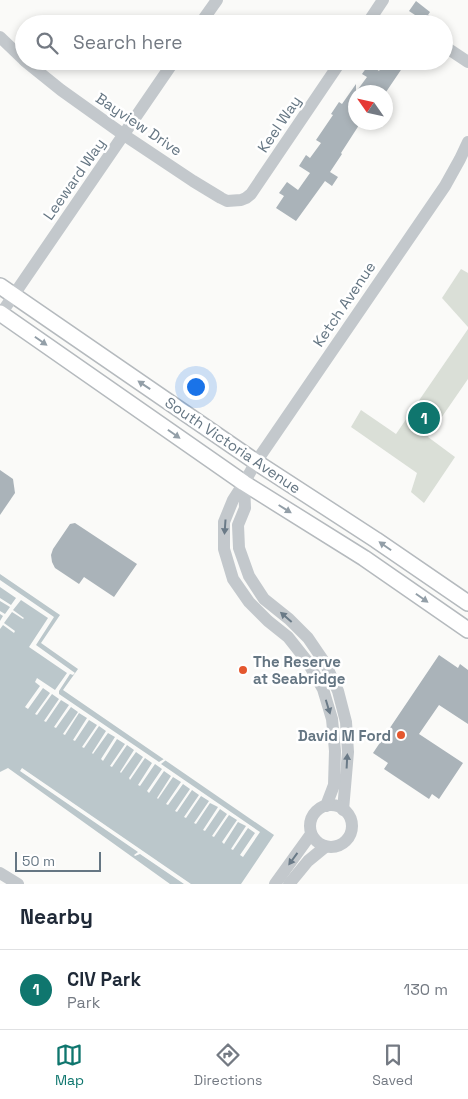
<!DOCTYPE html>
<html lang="en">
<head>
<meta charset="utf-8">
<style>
	:root { --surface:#fff; --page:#f2f2f3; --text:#1f2937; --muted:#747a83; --line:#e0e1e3; --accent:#0f766e }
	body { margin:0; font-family:"Space Grotesk",sans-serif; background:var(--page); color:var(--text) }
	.compass { position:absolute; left:348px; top:85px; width:45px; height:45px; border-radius:50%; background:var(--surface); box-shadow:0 2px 8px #0003; rotate:304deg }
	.scale { position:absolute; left:15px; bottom:12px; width:86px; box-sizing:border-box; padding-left:5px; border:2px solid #657683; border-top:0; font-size:14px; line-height:18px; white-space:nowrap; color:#657683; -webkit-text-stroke:4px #fff; paint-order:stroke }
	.you { position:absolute; left:195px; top:386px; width:18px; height:18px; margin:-12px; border:4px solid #fff; border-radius:50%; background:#1a73e8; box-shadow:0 0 0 8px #1a73e833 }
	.badge { display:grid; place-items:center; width:32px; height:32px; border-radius:50%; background:var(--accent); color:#fff; font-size:16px; font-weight:700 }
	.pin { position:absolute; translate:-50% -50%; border:2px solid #fff; box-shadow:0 1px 5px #0006 }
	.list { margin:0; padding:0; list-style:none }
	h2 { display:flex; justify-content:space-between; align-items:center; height:65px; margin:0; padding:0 20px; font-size:21px }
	h2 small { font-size:16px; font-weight:400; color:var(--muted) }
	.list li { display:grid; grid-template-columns:32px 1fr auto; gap:15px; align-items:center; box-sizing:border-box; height:80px; padding:0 20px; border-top:1px solid var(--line) }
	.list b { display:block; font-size:19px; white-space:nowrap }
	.list p { margin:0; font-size:16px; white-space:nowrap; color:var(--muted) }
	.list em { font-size:16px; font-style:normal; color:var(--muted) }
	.icon { flex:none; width:28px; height:28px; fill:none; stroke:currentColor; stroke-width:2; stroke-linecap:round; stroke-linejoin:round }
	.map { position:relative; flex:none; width:468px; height:884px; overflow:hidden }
	.search { position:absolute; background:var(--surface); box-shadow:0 2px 8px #0003; left:15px; right:15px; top:15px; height:55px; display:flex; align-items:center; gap:12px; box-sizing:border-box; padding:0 18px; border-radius:28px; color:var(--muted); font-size:19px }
	.sheet { height:145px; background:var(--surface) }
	nav { display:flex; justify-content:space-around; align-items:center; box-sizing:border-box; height:70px; border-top:1px solid var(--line); background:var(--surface); font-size:14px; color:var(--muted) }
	nav a { display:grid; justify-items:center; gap:2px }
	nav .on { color:var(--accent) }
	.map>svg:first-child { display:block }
	.green { fill:#dadfd7 }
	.water { fill:#bbc7cb }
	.pier { fill:#fafaf8 }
	.building { fill:#aab3b9 }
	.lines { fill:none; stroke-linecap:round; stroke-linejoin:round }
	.major-casing { stroke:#b5babe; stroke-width:18 }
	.minor { stroke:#c3c8cc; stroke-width:12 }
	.major { stroke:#fff; stroke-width:15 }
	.oneway { fill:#939fa8 }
	.oneway2 { fill:#6a7a87 }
	.poi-dot { fill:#e4572e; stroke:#fff; stroke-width:2 }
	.labels { text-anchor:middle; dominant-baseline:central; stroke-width:5; stroke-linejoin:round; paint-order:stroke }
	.street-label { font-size:15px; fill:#657683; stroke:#fff }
	.poi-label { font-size:15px; font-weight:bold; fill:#657683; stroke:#fff; text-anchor:start }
</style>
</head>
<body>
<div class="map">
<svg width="468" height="884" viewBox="0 0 468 884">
	<rect width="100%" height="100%" fill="#fafaf8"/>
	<g class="green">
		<polygon points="461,269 468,273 468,327 442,298"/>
		<polygon points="468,329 468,379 428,437 455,457 424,503 411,492 417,473 351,427 361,410 396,434"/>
	</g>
	<polygon class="water" points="0,574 60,615 41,643 78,669 63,690 274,835 241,884 170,884 8,768 0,772"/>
	<g class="pier">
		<polygon points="0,580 54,617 36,645 75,673 73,675 70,674 59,691 59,694 159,762 164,759 166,760 161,764 260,832 243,857 240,855 255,833 248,828 233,850 231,849 246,826 238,822 224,844 222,842 237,820 229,815 214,837 212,836 227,814 220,809 205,831 203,830 218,807 210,803 196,824 194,823 209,801 201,796 186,818 184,817 199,795 192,790 177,812 175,811 190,789 183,784 168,805 166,804 181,782 173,777 158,799 157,798 171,776 164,771 149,793 147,791 162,769 155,764 140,786 138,785 152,763 145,758 130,780 129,778 143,757 136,752 121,773 120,772 134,750 127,745 112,767 110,766 125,744 117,739 103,761 101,759 115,737 108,733 93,754 92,753 106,731 99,726 84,748 82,747 97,725 89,720 75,741 73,740 87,718 79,713 65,735 63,734 78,712 71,707 56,728 54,727 69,705 61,700 46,722 44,721 59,699 52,694 37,715 35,714 50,693 43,688 28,709 25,707 40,686 35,682 37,678 55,690 67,673 29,647 48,618 21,600 13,610 24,618 23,619 12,612 4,623 15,631 14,633 3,625 0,629 0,621 3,616 0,614 0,611 5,614 10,607 0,601 0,598 11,605 16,598 0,587"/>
		<polygon points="22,768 191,884 184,884 140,854 135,856 134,855 138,852 20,771"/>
	</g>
	<g class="building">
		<polygon points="416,1 430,12 428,15 441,24 413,24 418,17 409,11"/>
		<polygon points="386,61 407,61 386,92 356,92 367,77 362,74 369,64 379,71"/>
		<polygon points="356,84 356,122 361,122 341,153 342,154 330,172 338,177 332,186 325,181 296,221 276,208 284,196 279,193 287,182 298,190 310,173 299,166 306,155 310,158 321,143 316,140 333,115 331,114 339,102 342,104"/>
		<polygon points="0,470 13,479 15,493 0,515"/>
		<polygon points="75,523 137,564 114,597 84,577 79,584 55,568 52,562 51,555 53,549 70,524"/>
		<polygon points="439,655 458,668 460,664 468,670 468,724 439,705 419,734 463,763 439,799 432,794 429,799 384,769 388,763 373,753"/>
	</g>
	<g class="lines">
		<defs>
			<g id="major">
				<polyline points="0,286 256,462 376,540 468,603"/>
				<polyline points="0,313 244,483 364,558 468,630"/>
			</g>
		</defs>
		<use href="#major" class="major-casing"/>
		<g class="minor">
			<polyline points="200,24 217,0"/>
			<polyline points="367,24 383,0"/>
			<polyline points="0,37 24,60"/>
			<polyline points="444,46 468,62"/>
			<polyline points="25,61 61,90 124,135 193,181 221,198 227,201 241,200 246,198 251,194 341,61"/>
			<polyline points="0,315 174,61"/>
			<polyline points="244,483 245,508 238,525 239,548 249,576 264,599 289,619 308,638 325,663 338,691 346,722 348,752 343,810"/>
			<circle cx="331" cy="826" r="21"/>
			<polyline points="326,806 334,785 335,751 332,719 323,689 307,661 288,637 268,621 249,602 233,579 224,549 224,522 233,500 244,483 256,462 445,186 460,159 468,142"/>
			<polyline points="0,873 18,884"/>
			<polyline points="275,884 311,834"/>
			<polyline points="289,884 308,861 325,847"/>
		</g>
		<use href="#major" class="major"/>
	</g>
	<defs><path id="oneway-solid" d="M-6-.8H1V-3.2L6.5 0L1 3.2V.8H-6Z" transform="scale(1.25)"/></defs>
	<g class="oneway">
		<use href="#oneway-solid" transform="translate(41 341) rotate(35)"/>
		<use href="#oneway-solid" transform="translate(144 385) rotate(-146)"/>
		<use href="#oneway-solid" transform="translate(174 434) rotate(35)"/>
		<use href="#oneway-solid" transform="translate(285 509) rotate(32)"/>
		<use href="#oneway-solid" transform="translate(385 546) rotate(-145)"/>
		<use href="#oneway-solid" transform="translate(422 598) rotate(35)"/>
	</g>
	<g class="oneway2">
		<use href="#oneway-solid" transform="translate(225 527) rotate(94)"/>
		<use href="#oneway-solid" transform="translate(286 617) rotate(-139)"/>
		<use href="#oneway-solid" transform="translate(328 707) rotate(73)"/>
		<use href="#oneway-solid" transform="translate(347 761) rotate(-87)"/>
		<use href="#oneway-solid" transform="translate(293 859) rotate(126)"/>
	</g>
	<g class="poi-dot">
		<circle cx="243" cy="670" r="5"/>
		<circle cx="401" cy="735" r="5"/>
	</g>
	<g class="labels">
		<g class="street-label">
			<text transform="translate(139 124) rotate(34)">Bayview Drive</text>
			<text transform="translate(279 124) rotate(-56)">Keel Way</text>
			<text transform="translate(74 179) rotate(-55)">Leeward Way</text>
			<text transform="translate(344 304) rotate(-56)">Ketch Avenue</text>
			<text transform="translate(233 445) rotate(34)">South Victoria Avenue</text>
		</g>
		<g class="poi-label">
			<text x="253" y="661">The Reserve<tspan x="253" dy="17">at Seabridge</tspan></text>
			<text x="391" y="735" text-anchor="end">David M Ford</text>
		</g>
	</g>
</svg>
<svg class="compass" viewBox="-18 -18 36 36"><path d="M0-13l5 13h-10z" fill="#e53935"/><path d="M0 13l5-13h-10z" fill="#747a83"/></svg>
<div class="scale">50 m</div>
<div class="you"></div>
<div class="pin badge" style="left:424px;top:418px">1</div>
<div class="search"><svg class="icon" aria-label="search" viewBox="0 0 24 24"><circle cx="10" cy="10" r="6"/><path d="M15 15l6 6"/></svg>Search here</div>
</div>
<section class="sheet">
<h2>Nearby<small></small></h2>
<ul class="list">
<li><span class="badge">1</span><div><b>CIV Park</b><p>Park</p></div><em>130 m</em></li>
</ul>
</section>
<nav>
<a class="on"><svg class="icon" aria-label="map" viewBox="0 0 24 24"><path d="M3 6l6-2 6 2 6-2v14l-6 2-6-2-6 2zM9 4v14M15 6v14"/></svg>Map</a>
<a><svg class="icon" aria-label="directions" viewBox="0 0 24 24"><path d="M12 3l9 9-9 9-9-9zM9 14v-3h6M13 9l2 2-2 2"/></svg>Directions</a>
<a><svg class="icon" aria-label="saved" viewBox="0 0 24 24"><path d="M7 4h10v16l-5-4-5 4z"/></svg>Saved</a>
</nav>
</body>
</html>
